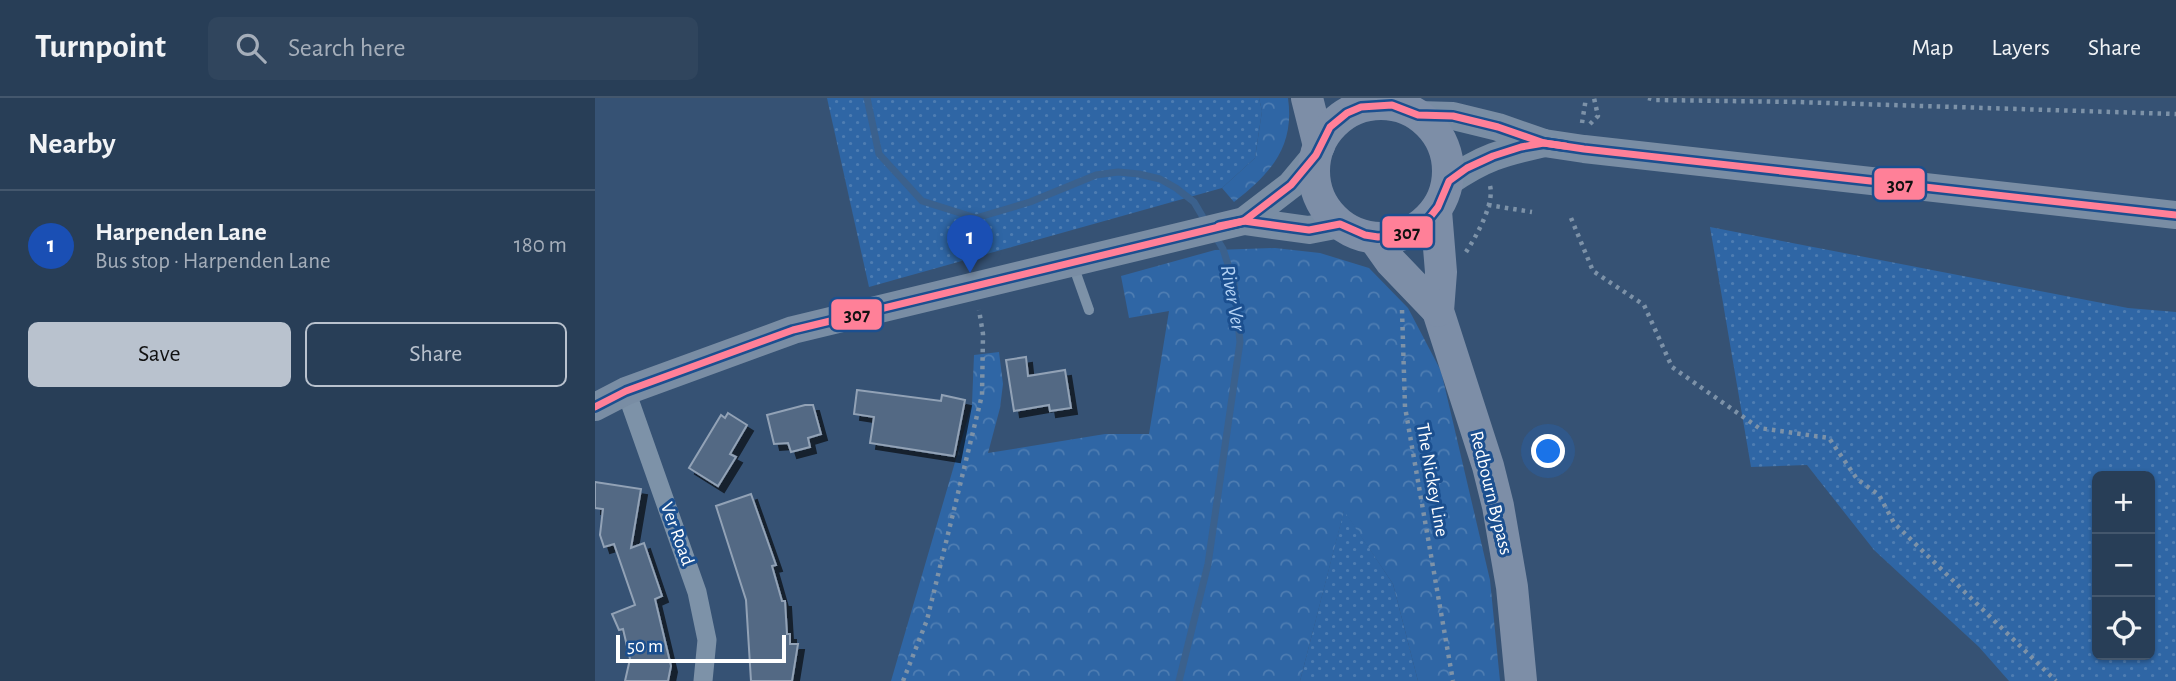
<!DOCTYPE html>
<html lang="en">
<head>
<meta charset="utf-8">
<style>
	:root { --surface:#283e57; --page:#30455d; --text:#f1f3f6; --muted:#a5aeba; --line:#44576d; --accent:#b9c2ce }
	body { margin:0; font-family:"Alegreya Sans",sans-serif; background:var(--page); color:var(--text) }
	.controls { position:absolute; right:21px; bottom:21px; display:grid; overflow:hidden; border-radius:10px; box-shadow:0 2px 5px #0004 }
	.controls button { width:63px; height:63px; display:grid; place-items:center; padding:0; border:0; border-bottom:2px solid var(--line); background:var(--surface); color:var(--text); font:35px sans-serif }
	.scale { position:absolute; left:21px; bottom:18px; width:170px; box-sizing:border-box; padding-left:7px; border:4px solid #fff; border-top:0; font-size:19px; line-height:24px; white-space:nowrap; color:#fff; -webkit-text-stroke:5px #1b4f8f; paint-order:stroke }
	.you { position:absolute; left:954px; top:354px; width:24px; height:24px; margin:-18px; border:5px solid #fff; border-radius:50%; background:#1a73e8; box-shadow:0 0 0 10px #1a73e833 }
	.badge { display:grid; place-items:center; width:46px; height:46px; border-radius:50%; background:var(--accent); color:#fff; font-size:23px; font-weight:700 }
	.pin { position:absolute; translate:-50% -58px; filter:drop-shadow(0 2px 4px #0008) }
	.pin::after { content:''; position:absolute; top:37px; width:24px; height:21px; background:inherit; clip-path:polygon(0 0,100% 0,50% 100%) }
	.list { margin:0; padding:0; list-style:none }
	h2 { display:flex; justify-content:space-between; align-items:center; height:91px; margin:0; padding:0 28px; font-size:30px }
	h2 small { font-size:23px; font-weight:400; color:var(--muted) }
	.list li { display:grid; grid-template-columns:46px 1fr auto; gap:21px; align-items:center; box-sizing:border-box; height:112px; padding:0 28px; border-top:2px solid var(--line) }
	.list b { display:block; font-size:26px; white-space:nowrap }
	.list p { margin:0; font-size:23px; white-space:nowrap; color:var(--muted) }
	.list em { font-size:23px; font-style:normal; color:var(--muted) }
	.actions { display:flex; gap:14px; padding:21px 28px }
	.actions a { flex:1; padding:16px 0; border:2px solid var(--accent); border-radius:10px; text-align:center; font-size:24px; color:var(--accent) }
	.actions .main { background:var(--accent); color:#111 }
	.icon { flex:none; width:38px; height:38px; fill:none; stroke:currentColor; stroke-width:2; stroke-linecap:round; stroke-linejoin:round }
	.map { position:relative; flex:none; width:1581px; height:583px; overflow:hidden }
	header { display:flex; align-items:center; gap:42px; box-sizing:border-box; height:98px; padding:0 35px; background:var(--surface); border-bottom:2px solid var(--line) }
	header strong { font-size:33px }
	nav { display:flex; gap:38px; margin-inline-start:auto; font-size:24px }
	.search { width:490px; height:63px; background:var(--page); display:flex; align-items:center; gap:18px; box-sizing:border-box; padding:0 24px; border-radius:10px; color:var(--muted); font-size:26px }
	main { display:flex }
	aside { flex:1; background:var(--surface) }
	.map>svg:first-child { display:block }
	.grass { fill:url(#grass-dots); fill-rule:evenodd }
	.forest { fill:url(#forest-crowns) }
	.lines { fill:none; stroke-linecap:round; stroke-linejoin:round }
	.stream { stroke:#3b618d; stroke-width:7 }
	.building { fill:#526984; stroke:#92a2b6; stroke-width:2; filter:url(#shadow) }
	.path { stroke:#7d92a8; stroke-width:4.5; stroke-dasharray:3.5 5; stroke-linecap:butt }
	.lane { stroke:#7d92a8; stroke-width:10 }
	.street { stroke:#7d92a8; stroke-width:19 }
	.secondary { stroke:#798da4; stroke-width:28 }
	.primary { stroke:#7d8ea7; stroke-width:32 }
	.bus-1-casing { stroke:#1b4f8f; stroke-width:12 }
	.bus-1 { stroke:#ff8098; stroke-width:7 }
	.labels { text-anchor:middle; dominant-baseline:central; stroke-width:6; stroke-linejoin:round; paint-order:stroke }
	.street-label { font-size:19px; fill:#fff; stroke:#1b4f8f }
	.water-label { font-size:21px; font-style:italic; fill:#b5d3f5; stroke:#1b4f8f }
	.line-badge { stroke:#1b4f8f; stroke-width:2.5 }
	.pale-badge-label { font-size:19px; text-anchor:middle; font-weight:bold; fill:#111 }
</style>
</head>
<body>
<header>
<strong>Turnpoint</strong>
<div class="search"><svg class="icon" aria-label="search" viewBox="0 0 24 24"><circle cx="10" cy="10" r="6"/><path d="M15 15l6 6"/></svg>Search here</div>
<nav><a>Map</a><a>Layers</a><a>Share</a></nav>
</header>
<main>
<aside>
<h2>Nearby<small></small></h2>
<ul class="list">
<li><span class="badge" style="background:#1a4fb4">1</span><div><b>Harpenden Lane</b><p>Bus stop · Harpenden Lane</p></div><em>180 m</em></li>
</ul>
<div class="actions"><a class="main">Save</a><a>Share</a></div>
</aside>
<div class="map">
<svg width="1581" height="583" viewBox="0 0 1581 583">
	<defs>
		<pattern id="grass-dots" width="8" height="8" patternUnits="userSpaceOnUse" patternTransform="scale(1.75)"><rect width="8" height="8" fill="#2f66a5"/><path d="M2 2h.1M6 6h.1" fill="none" stroke="#4e7db2" stroke-width="1.8" stroke-linecap="round"/></pattern>
		<pattern id="forest-crowns" width="20" height="18" patternUnits="userSpaceOnUse" patternTransform="scale(1.75)"><rect width="20" height="18" fill="#2f66a5"/><path d="M2 6a3 3 0 1 1 6 0M12 15a3 3 0 1 1 6 0" fill="none" stroke="#4e7db2"/></pattern>
		<filter id="shadow"><feDropShadow dx="6" dy="6" stdDeviation="0" flood-color="#0009"/></filter>
	</defs>
	<rect width="100%" height="100%" fill="#365274"/>
	<g class="grass">
		<polygon points="232,0 664,0 667,13 660,60 627,90 274,189"/>
		<path d="M1115,129L1533,210L1581,214V583H1414L1384,549L1279,452L1212,367L1156,369ZM1502,378H1555V557H1502Z"/>
		<polygon points="749,412 798,486 823,583 705,583"/>
	</g>
	<g class="forest">
		<path d="M664,0H693C700,49 675,76 639,104L627,90L660,60L667,13Z"/>
		<polygon points="680,150 725,155 774,170 813,210 846,273 895,482 905,583 823,583 798,486 749,413 705,583 296,583 377,306 379,257 404,254 408,286 405,310 393,355 510,336 554,336 574,213 534,220 526,178 620,152"/>
	</g>
	<g class="lines">
		<g class="stream">
			<polyline points="272,0 284,56 327,103 381,120 435,104 501,77 523,74 544,76 565,81 581,90 599,104 612,126"/>
			<polyline points="584,583 613,466 645,244 639,185 628,151 619,136"/>
		</g>
	</g>
	<g class="building">
		<polygon points="431,259 433,278 470,272 476,310 455,313 454,307 419,313 411,262"/>
		<polygon points="262,292 346,303 347,297 370,302 359,358 275,345 279,319 259,316"/>
		<polygon points="210,307 218,307 226,336 213,340 215,349 196,354 193,345 179,346 172,317"/>
		<polygon points="133,315 152,327 135,356 141,359 123,388 94,370 126,317 130,320"/>
		<polygon points="0,384 46,391 36,450 49,445 67,498 60,501 76,568 73,583 30,583 35,561 28,531 24,532 17,516 40,507 19,446 9,449 5,437 8,411 0,410"/>
		<polygon points="156,396 181,467 177,468 187,503 190,503 192,536 195,536 195,546 203,546 197,583 156,583 151,502 121,408"/>
	</g>
	<g class="lines">
		<g class="path">
			<polyline points="1053,0 1061,2 1202,4 1581,16"/>
			<polyline points="987,25 991,0"/>
			<polyline points="995,26 1003,18 999,0"/>
			<polyline points="893,107 937,114"/>
			<polyline points="976,120 998,173 1049,207 1077,269 1164,330 1234,340 1262,381 1284,397 1299,425 1461,583"/>
			<path d="M871,154C881,139 902,102 894,85"/>
			<polyline points="807,212 810,309 858,583"/>
			<polyline points="308,583 332,522 387,297 388,236 384,212"/>
		</g>
		<polyline class="lane" points="478,167 494,212"/>
		<polyline class="street" points="31,293 102,494 112,542 108,583"/>
		<g class="secondary">
			<polyline points="823,17 858,18 903,29 949,45 989,51 1581,117"/>
			<path d="M853,84C889,59 906,55 949,45"/>
			<polyline points="649,123 714,132 745,126"/>
			<polyline points="0,309 31,293 198,232 649,123 696,87 721,57"/>
		</g>
		<g class="primary">
			<polyline points="712,0 724,48"/>
			<circle cx="786" cy="73" r="67"/>
			<polyline points="841,113 846,174 843,213 893,368 903,408 917,489 926,583"/>
			<polyline points="779,140 796,164 843,213"/>
		</g>
		<defs>
			<g id="bus-1">
				<polyline points="624,128 649,123 714,132 745,126 770,137 783,139 809,136 832,123 843,109 854,83 872,70 898,58 926,49 949,45 970,48"/>
				<polyline points="0,309 31,293 198,232 649,123 696,87 721,57 735,29 752,15 766,9 797,7 823,17 858,18 903,29 949,45 989,51 1581,117"/>
			</g>
		</defs>
		<use href="#bus-1" class="bus-1-casing"/>
		<use href="#bus-1" class="bus-1"/>
	</g>
	<g class="labels">
		<g class="street-label">
			<text transform="translate(837 382) rotate(80)">The Nickey Line</text>
			<text transform="translate(896 395) rotate(76)">Redbourn Bypass</text>
			<text transform="translate(82 436) rotate(70)">Ver Road</text>
		</g>
		<g class="water-label">
			<text transform="translate(638 200) rotate(80)">River Ver</text>
		</g>
	</g>
	<g class="line-badge">
		<rect x="1278" y="69" width="53" height="34" rx="7" fill="#ff8098"/>
		<rect x="786" y="117" width="53" height="34" rx="7" fill="#ff8098"/>
		<rect x="235" y="200" width="53" height="33" rx="7" fill="#ff8098"/>
	</g>
	<g class="pale-badge-label">
		<text x="1305" y="93">307</text>
		<text x="812" y="141">307</text>
		<text x="262" y="223">307</text>
	</g>
</svg>
<div class="controls">
<button>+</button>
<button>−</button>
<button><svg class="icon" aria-label="locate" viewBox="0 0 24 24"><circle cx="12" cy="12" r="6"/><path d="M12 2v4M12 18v4M2 12h4M18 12h4"/></svg></button>
</div>
<div class="scale">50 m</div>
<div class="you"></div>
<div class="pin badge" style="left:375px;top:175px;background:#1a4fb4">1</div>
</div>
</main>
</body>
</html>
